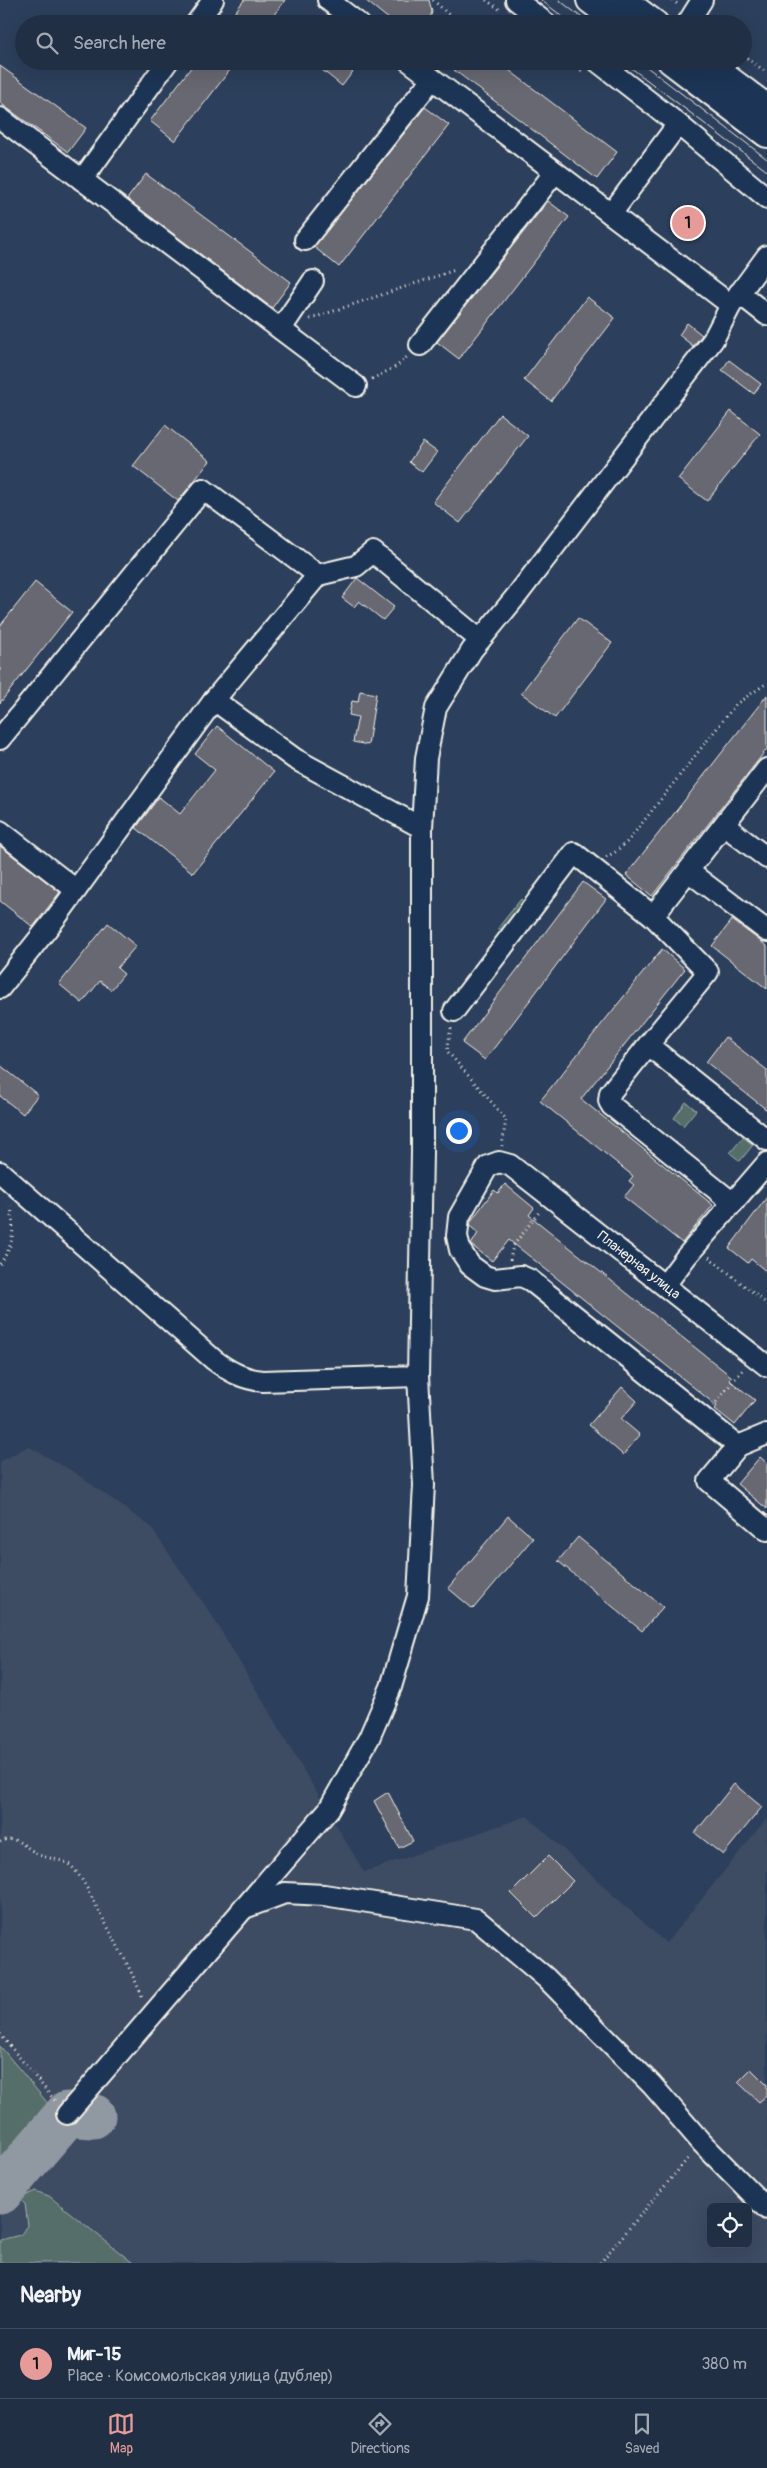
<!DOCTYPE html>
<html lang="en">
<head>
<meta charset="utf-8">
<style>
	:root { --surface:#212f45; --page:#29374c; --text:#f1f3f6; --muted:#a2a9b3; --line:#3e4a5e; --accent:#e69b98 }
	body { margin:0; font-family:Pangolin,sans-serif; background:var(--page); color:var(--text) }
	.controls { position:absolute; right:15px; bottom:15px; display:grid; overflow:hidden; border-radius:8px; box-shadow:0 5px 20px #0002 }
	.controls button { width:45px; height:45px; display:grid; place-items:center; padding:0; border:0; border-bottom:1px solid var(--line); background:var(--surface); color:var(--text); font:25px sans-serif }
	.you { position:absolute; left:458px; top:1130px; width:18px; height:18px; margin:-12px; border:4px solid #fff; border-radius:50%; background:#1a73e8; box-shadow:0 0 0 8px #1a73e833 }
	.badge { display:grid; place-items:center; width:32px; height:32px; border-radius:50%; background:var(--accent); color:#111; font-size:16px; font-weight:700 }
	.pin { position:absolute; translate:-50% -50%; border:2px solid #fff; box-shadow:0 1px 5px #0006 }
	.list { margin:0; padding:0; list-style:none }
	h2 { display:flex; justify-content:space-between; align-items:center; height:65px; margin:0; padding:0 20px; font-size:21px }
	h2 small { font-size:16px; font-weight:400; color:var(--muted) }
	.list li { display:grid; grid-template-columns:32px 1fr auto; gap:15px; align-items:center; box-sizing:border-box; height:70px; padding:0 20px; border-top:1px solid var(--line) }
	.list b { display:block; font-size:19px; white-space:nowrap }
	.list p { margin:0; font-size:16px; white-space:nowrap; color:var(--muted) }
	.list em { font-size:16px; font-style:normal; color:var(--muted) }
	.icon { flex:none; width:28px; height:28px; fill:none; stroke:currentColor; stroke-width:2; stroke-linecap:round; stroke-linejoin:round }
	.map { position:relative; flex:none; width:767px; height:2263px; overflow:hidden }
	.search { position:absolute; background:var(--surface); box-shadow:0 5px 20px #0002; left:15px; right:15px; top:15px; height:55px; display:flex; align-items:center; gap:12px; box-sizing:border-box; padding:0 18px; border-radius:28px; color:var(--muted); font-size:19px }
	.sheet { height:135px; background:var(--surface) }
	nav { display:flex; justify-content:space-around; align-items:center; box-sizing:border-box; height:70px; border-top:1px solid var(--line); background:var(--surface); font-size:14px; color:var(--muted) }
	nav a { display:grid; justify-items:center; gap:2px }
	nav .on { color:var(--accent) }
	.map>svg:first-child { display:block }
	.built { fill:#3e4b63; fill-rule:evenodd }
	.green { fill:#546e6b; stroke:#a4b0aa }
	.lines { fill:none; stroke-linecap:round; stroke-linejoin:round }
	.taxiway { stroke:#9098a2; stroke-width:45 }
	.building { fill:#686872; stroke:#f4f1e8 }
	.minor-casing { stroke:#f4f1e8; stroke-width:24 }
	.major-casing { stroke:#f4f1e8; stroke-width:30 }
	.path { stroke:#f4f1e8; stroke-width:3; stroke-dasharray:1 4; stroke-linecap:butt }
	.minor { stroke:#1d3557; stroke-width:20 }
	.major { stroke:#1d3557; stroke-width:26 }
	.tram { stroke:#f4f1e8; stroke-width:1 }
	.labels { text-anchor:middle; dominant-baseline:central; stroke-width:4; stroke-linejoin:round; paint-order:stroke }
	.street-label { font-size:14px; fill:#f4f1e8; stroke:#1d3557 }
</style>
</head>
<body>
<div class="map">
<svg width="767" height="2263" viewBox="0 0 767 2263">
	<rect width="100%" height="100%" fill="#2c3f5c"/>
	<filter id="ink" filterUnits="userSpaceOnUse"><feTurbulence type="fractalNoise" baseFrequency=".02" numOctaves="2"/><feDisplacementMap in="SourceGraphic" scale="10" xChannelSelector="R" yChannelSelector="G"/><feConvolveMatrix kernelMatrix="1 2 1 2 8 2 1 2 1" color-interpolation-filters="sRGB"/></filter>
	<g filter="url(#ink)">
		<path class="built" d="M28,1446L74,1472L150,1526L213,1617L364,1872L527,1816L666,1943L767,1818V2263H0V1462ZM711,2207H748V2244H711Z"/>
		<g class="green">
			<polygon points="521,899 528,905 506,934 498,928"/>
			<polygon points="686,1102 696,1110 683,1126 674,1118"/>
			<polygon points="743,1137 753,1145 740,1161 730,1153"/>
			<polygon points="0,2046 50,2106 0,2166"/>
			<polygon points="35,2191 49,2196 133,2263 0,2263 0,2240 20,2235 28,2226 25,2204 19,2199"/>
		</g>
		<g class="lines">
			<polyline class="taxiway" points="0,2192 67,2114 93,2116"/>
		</g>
		<g class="building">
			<polygon points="244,0 285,0 267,24 226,24"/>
			<polygon points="365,0 429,0 432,12 428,24 395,24"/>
			<polygon points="196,61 237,61 175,141 150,121"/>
			<polygon points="311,61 361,61 342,86"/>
			<polygon points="460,61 497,61 617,152 597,179 454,70"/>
			<polygon points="0,66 86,128 68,152 0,103"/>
			<polygon points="425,107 449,125 339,267 314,247"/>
			<polygon points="146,174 291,282 272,308 127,199"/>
			<polygon points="548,201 569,217 459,359 437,342"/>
			<polygon points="587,297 615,318 551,401 524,380"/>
			<polygon points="687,323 702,335 693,346 679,335"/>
			<polygon points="729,360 761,384 754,394 722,370"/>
			<polygon points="731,411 760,434 707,501 678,479"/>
			<polygon points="500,414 528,436 460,523 433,502"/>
			<polygon points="165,425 210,461 178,501 133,466"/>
			<polygon points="423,442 437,452 422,472 409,462"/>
			<polygon points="357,578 394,607 383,620 359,601 354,607 342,598"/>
			<polygon points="35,582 72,612 0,703 0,626"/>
			<polygon points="578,618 612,643 555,718 521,693"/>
			<polygon points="360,691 376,694 368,745 353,742 358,717 349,715 352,701 358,702"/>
			<polygon points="767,695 767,749 652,896 626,875"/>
			<polygon points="217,726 274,772 193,873 136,828 159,797 180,814 215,770 195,754"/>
			<polygon points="0,846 60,892 33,927 0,901"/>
			<polygon points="583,882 606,899 485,1060 462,1043"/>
			<polygon points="732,920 767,946 767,989 712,946"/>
			<polygon points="108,923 136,946 117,968 124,974 111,990 100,981 82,1003 59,984"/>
			<polygon points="662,949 685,969 581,1099 713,1205 682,1243 624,1197 634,1185 629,1181 633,1176 540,1101"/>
			<polygon points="725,1037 767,1070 767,1110 706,1062"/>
			<polygon points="0,1065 38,1095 23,1114 0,1096"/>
			<polygon points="505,1184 534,1208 529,1215 732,1377 729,1380 755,1400 735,1425 715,1409 717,1406 509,1240 492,1261 471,1245 478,1233 470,1226 471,1221 494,1190 498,1193"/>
			<polygon points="767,1197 767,1272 751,1259 748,1263 729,1248"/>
			<polygon points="622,1387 637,1401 621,1419 640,1435 623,1455 589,1425"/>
			<polygon points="760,1457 767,1463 767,1509 737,1484"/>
			<polygon points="508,1516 533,1538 473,1609 448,1588"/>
			<polygon points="578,1537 663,1607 642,1631 558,1561"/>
			<polygon points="734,1784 762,1807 723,1855 695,1833"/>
			<polygon points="388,1792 413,1841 399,1848 374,1801"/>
			<polygon points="548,1856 573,1881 536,1918 511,1893"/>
			<polygon points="751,2069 767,2085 767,2095 759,2102 738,2082"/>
		</g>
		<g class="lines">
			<defs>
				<g id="minor">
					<polyline points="328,0 359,24"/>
					<polyline points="516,0 547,24"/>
					<polyline points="196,24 213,0"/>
					<polyline points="687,24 702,0"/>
					<polyline points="409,61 731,305"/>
					<polyline points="597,61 678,124 767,198"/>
					<polyline points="0,118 356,386"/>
					<polyline points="82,180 168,61"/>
					<polyline points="611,214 678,124"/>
					<polyline points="305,240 432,79"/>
					<polyline points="739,293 767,315"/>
					<polyline points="281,329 313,281"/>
					<polyline points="420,345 555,172"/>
					<polyline points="318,575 356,566 373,552 480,640"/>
					<polyline points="0,739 203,489 318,575 214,700"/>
					<polyline points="724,825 767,858"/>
					<polyline points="0,831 76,890"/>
					<polyline points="688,871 767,931"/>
					<polyline points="653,916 767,769"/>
					<polyline points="0,988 58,915 214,700 295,759 422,828"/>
					<polyline points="454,1011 574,853 653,916 708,972 648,1045 767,1140"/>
					<polyline points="648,1045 610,1093 609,1101 612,1106 733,1203"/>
					<path d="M0,1172L214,1360C230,1372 243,1379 263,1381L418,1376L422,1153V828L426,758L436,708L472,650L518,594L713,340L731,305L767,256"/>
					<polyline points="665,1285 686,1257 767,1163"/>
					<polyline points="767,1434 738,1446 709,1481 767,1530"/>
					<polyline points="738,1446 530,1280 521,1276 495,1279 485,1276 470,1265 460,1250 457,1236 459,1217 488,1166 499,1162 510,1165 767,1366"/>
					<polyline points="242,1909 285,1893 324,1895 476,1919 546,1978 652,2085 702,2143 767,2209"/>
					<polyline points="67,2114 329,1809 369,1738 391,1687 418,1596 424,1485 418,1376"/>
				</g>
				<g id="major">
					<polyline points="590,0 622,24"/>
					<polyline points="623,0 655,24"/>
					<polyline points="671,61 767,134"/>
					<polyline points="704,61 767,108"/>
				</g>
			</defs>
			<use href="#minor" class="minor-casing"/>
			<use href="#major" class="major-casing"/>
			<g class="path">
				<polyline points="433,0 449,15 443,24"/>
				<polyline points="486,0 502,11"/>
				<polyline points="672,0 680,6"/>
				<polyline points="743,55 767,73"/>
				<polyline points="569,61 582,71"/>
				<polyline points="310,319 455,270"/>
				<polyline points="372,379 397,366 409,355"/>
				<polyline points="606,857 615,852 628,841 736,704 767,683"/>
				<polyline points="451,1028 447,1051 506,1119 502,1146"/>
				<polyline points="709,1257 767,1304"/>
				<polyline points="510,1260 513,1246 540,1211"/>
				<path d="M0,1264C15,1242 14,1232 11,1206"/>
				<polyline points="713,1406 744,1368"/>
				<path d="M0,1842C14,1835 22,1844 34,1852C45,1860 62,1857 72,1867C84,1879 92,1899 100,1913C115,1941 131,1969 143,1999"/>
				<polyline points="0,2034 56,2102"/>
				<polyline points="600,2263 690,2156"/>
			</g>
			<use href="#minor" class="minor"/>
			<use href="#major" class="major"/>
			<g class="tram">
				<polyline points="541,0 572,24"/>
				<polyline points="559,0 590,24"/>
				<polyline points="622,61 767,171"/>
				<polyline points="639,61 767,159"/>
			</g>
		</g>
	</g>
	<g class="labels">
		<g class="street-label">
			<text transform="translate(639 1265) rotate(38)">Планерная улица</text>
		</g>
	</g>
</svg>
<div class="controls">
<button><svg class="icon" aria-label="locate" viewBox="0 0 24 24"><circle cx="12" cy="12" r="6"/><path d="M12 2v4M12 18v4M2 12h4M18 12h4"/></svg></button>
</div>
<div class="you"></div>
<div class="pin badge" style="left:688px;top:223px">1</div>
<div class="search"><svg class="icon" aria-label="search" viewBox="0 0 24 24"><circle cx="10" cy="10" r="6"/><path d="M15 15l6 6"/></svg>Search here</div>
</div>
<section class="sheet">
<h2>Nearby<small></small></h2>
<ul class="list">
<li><span class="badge">1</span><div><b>Миг-15</b><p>Place · Комсомольская улица (дублер)</p></div><em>380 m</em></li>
</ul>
</section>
<nav>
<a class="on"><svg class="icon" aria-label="map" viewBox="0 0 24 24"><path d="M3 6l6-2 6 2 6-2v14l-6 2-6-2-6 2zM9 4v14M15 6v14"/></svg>Map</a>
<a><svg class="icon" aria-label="directions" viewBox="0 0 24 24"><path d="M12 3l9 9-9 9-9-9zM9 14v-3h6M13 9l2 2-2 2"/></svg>Directions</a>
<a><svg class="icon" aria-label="saved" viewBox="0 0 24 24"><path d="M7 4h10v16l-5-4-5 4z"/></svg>Saved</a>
</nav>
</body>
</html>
